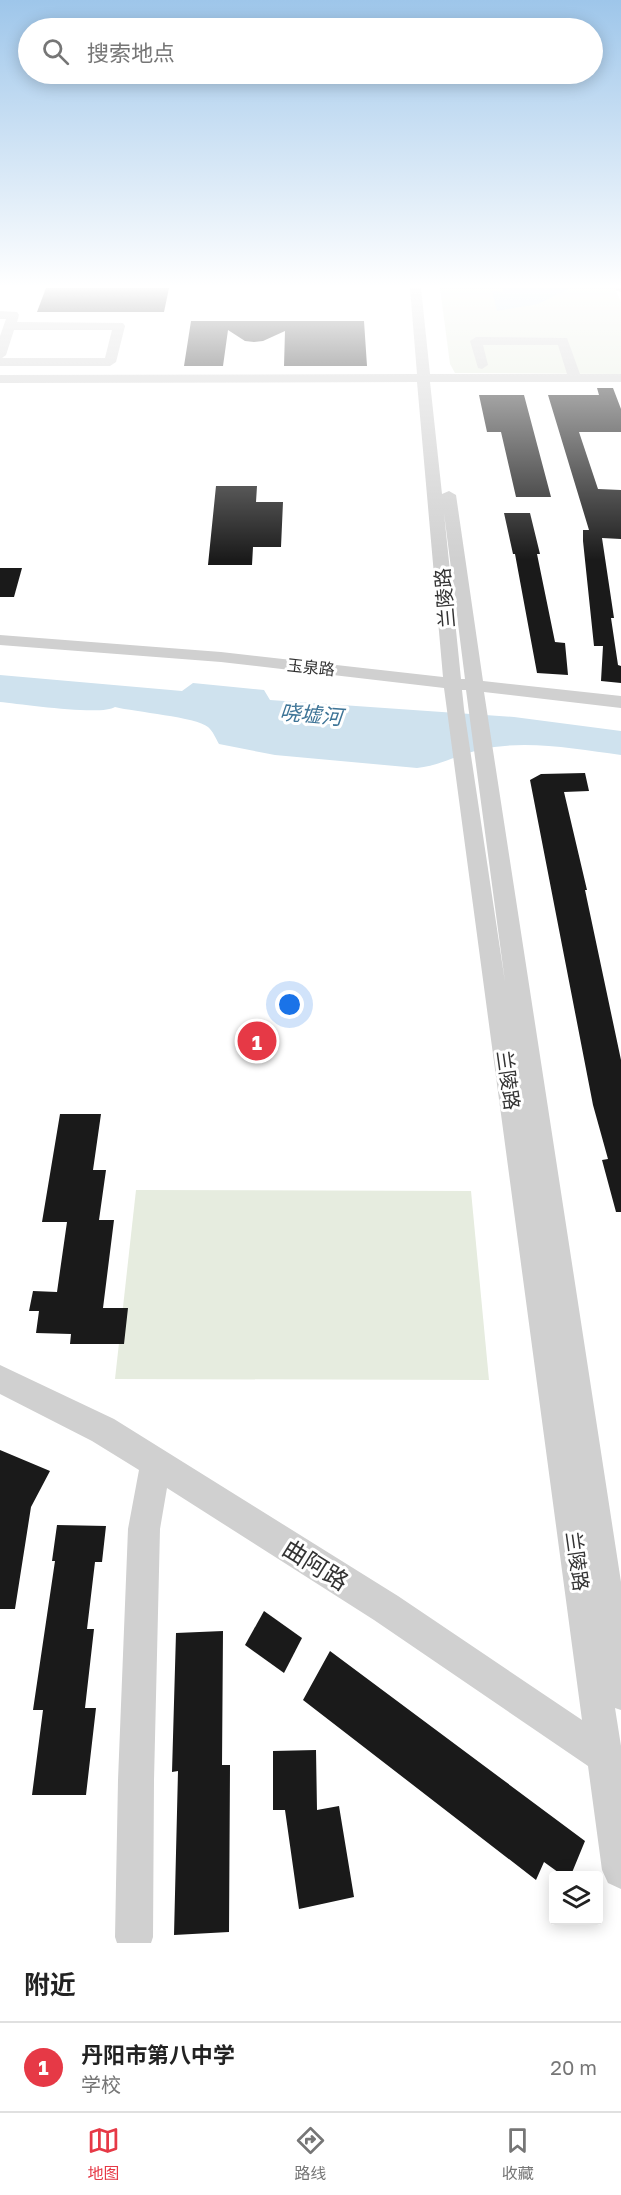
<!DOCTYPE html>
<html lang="zh">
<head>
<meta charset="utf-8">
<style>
	:root { --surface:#fff; --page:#f6f6f6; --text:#222; --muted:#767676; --line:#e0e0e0; --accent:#e63946 }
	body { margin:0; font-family:"Golos Text","Noto Sans SC",sans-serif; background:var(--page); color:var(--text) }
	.controls { position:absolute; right:18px; bottom:18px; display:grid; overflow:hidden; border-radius:6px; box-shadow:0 3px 15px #0003 }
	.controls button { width:54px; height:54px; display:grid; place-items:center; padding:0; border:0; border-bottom:2px solid var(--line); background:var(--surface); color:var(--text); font:30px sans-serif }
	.you { position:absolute; left:290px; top:1005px; width:21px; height:21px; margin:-15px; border:4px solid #fff; border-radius:50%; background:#1a73e8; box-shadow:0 0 0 9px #1a73e833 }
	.badge { display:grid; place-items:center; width:39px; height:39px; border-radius:50%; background:var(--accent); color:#fff; font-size:20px; font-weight:700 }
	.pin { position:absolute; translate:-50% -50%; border:3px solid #fff; box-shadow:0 2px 6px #0006 }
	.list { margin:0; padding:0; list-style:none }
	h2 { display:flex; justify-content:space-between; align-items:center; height:78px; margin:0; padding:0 24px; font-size:26px }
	h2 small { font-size:20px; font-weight:400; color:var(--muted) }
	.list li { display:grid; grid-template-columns:39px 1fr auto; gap:18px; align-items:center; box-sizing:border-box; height:90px; padding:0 24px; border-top:2px solid var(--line) }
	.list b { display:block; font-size:22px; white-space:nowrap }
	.list p { margin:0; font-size:20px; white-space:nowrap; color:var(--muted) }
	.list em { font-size:20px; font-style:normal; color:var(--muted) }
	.icon { flex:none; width:33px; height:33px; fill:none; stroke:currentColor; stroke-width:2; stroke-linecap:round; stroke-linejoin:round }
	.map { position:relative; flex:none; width:621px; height:1943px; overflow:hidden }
	.search { position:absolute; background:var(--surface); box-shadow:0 3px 15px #0003; left:18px; right:18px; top:18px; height:66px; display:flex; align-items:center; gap:15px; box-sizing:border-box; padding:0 21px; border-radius:33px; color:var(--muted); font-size:22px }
	.sheet { height:168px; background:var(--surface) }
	nav { display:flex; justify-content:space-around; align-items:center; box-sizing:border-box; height:84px; border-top:2px solid var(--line); background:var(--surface); font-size:16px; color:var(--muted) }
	nav a { display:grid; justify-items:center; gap:3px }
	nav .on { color:var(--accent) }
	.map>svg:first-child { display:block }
	.green { fill:#e6ecdf }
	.water { fill:#cfe2ee }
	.building { fill:#1a1a1a }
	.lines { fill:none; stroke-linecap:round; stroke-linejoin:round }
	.minor { fill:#d0d0d0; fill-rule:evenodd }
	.labels { text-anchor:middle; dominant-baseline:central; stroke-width:6; stroke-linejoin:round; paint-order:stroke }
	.far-street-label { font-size:16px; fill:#333; stroke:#fff }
	.street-label { font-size:20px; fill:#333; stroke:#fff }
	.water-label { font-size:21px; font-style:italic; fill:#3f7597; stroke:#fff }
	.near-street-label { font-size:24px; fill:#333; stroke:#fff }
</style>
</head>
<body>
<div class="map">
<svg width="621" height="1943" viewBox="0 0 621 1943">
	<rect width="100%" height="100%" fill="#fff"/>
	<g class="green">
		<polygon points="440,288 615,288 621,302 621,374 455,373 450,364"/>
		<polygon points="136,1190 471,1191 489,1380 115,1379"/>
	</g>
	<g class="water">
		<polygon points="503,288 571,288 538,304 497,311 492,291 503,292"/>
		<path d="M0,675L182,691L193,683L264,690L270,700L514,717L621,731V755C575,749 524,739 479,750C457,755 439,766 417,768L275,755L219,744C216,739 213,731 208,727C196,717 135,712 115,707C102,716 21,704 0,702Z"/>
	</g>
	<g class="building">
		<polygon points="46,288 169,288 164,312 37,312"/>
		<polygon points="191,321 364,321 367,366 284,366 285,331 263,341 254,342 245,341 228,330 223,366 184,366"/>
		<polygon points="597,388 613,388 621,409 621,432 579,432 598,489 621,490 621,539 602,538 614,618 611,618 618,665 621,666 621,683 601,681 603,646 594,646 583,541 583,530 589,530 548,395 599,395"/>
		<polygon points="479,395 524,395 551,497 516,497 501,432 487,432"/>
		<polygon points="216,486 257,486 256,502 283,502 281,547 253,547 252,565 208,565"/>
		<polygon points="504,513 530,513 540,554 537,554 555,642 565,643 568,675 537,673 515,554 513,554"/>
		<polygon points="0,568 22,568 14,597 0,597"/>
		<polygon points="585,773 589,791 564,792 587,890 585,890 621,1060 621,1212 616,1212 602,1160 608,1159 593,1105 530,780 541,774"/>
		<polygon points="60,1114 101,1114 93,1170 106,1170 99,1220 114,1220 103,1308 128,1308 124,1344 70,1344 71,1334 36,1333 39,1311 29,1311 33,1291 57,1292 67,1222 42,1222"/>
		<polygon points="0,1450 50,1471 31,1507 15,1609 0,1609"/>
		<polygon points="57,1525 106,1526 102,1562 95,1562 87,1629 94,1629 85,1708 96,1708 86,1795 32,1795 43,1710 33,1710 55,1561 52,1561"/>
		<polygon points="264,1611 302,1638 284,1673 245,1645"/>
		<polygon points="223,1631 222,1765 230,1765 229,1932 174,1935 178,1771 172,1772 176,1633"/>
		<polygon points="330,1651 585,1841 571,1875 562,1875 544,1862 536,1880 303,1700"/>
		<polygon points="316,1750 317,1810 339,1806 354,1897 299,1909 285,1810 273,1810 273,1751"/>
	</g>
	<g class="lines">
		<g class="minor">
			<path d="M410,288H421L430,374H567L558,345H483L488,365L482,369L478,368L470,341L476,337L567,338L580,374H621V382H430L442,494L449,491L456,495L483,681L621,696V708L484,692L621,1582V1710L615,1708L621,1746V1889L608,1883L602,1870L588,1766L374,1620L167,1488L160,1529L154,1780L153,1937L151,1943H117L115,1937L118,1780L128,1529L139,1470L92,1441L0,1394V1365L114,1419L398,1596L582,1720L444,688L221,662L0,645V635L221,652L443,677L417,382L0,383V375L417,374ZM444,513L465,679H461ZM462,690H466L505,982L464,709Z"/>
			<polygon points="615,288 621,288 621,292 617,291"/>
			<path d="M0,311L17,312L19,315L17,322L123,323L125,326L116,362L110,366H0V336L6,319H0ZM14,330H112L105,358H2L6,355Z"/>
		</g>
	</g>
	<linearGradient id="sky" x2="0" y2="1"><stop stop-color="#9ec6ea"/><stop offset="0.51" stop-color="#fff"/><stop offset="1" stop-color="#fff" stop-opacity="0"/></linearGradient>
	<rect width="621" height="560" fill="url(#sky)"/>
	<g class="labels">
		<g class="far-street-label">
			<text transform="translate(311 667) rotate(6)">玉泉路</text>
		</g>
		<g class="street-label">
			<text transform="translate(444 598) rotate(-95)">兰陵路</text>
			<text transform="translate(509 1080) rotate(82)">兰陵路</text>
			<text transform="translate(578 1561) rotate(82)">兰陵路</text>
		</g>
		<g class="water-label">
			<text transform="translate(311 714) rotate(5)">哓墟河</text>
		</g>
		<g class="near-street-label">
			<text transform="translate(316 1564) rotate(32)">曲阿路</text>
		</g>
	</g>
</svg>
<div class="controls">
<button><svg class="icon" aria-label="layers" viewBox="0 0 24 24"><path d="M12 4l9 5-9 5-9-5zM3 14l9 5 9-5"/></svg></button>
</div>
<div class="you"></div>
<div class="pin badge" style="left:257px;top:1041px">1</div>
<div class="search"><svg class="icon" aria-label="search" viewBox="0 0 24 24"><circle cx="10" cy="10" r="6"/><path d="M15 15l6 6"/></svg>搜索地点</div>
</div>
<section class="sheet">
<h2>附近<small></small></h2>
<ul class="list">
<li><span class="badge">1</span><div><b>丹阳市第八中学</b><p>学校</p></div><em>20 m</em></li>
</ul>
</section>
<nav>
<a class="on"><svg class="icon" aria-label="map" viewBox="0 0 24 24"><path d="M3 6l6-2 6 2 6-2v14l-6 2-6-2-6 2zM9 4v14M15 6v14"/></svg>地图</a>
<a><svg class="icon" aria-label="directions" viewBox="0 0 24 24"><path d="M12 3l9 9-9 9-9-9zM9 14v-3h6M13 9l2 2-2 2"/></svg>路线</a>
<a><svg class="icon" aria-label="saved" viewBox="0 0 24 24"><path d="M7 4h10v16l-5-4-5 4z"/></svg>收藏</a>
</nav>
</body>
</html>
